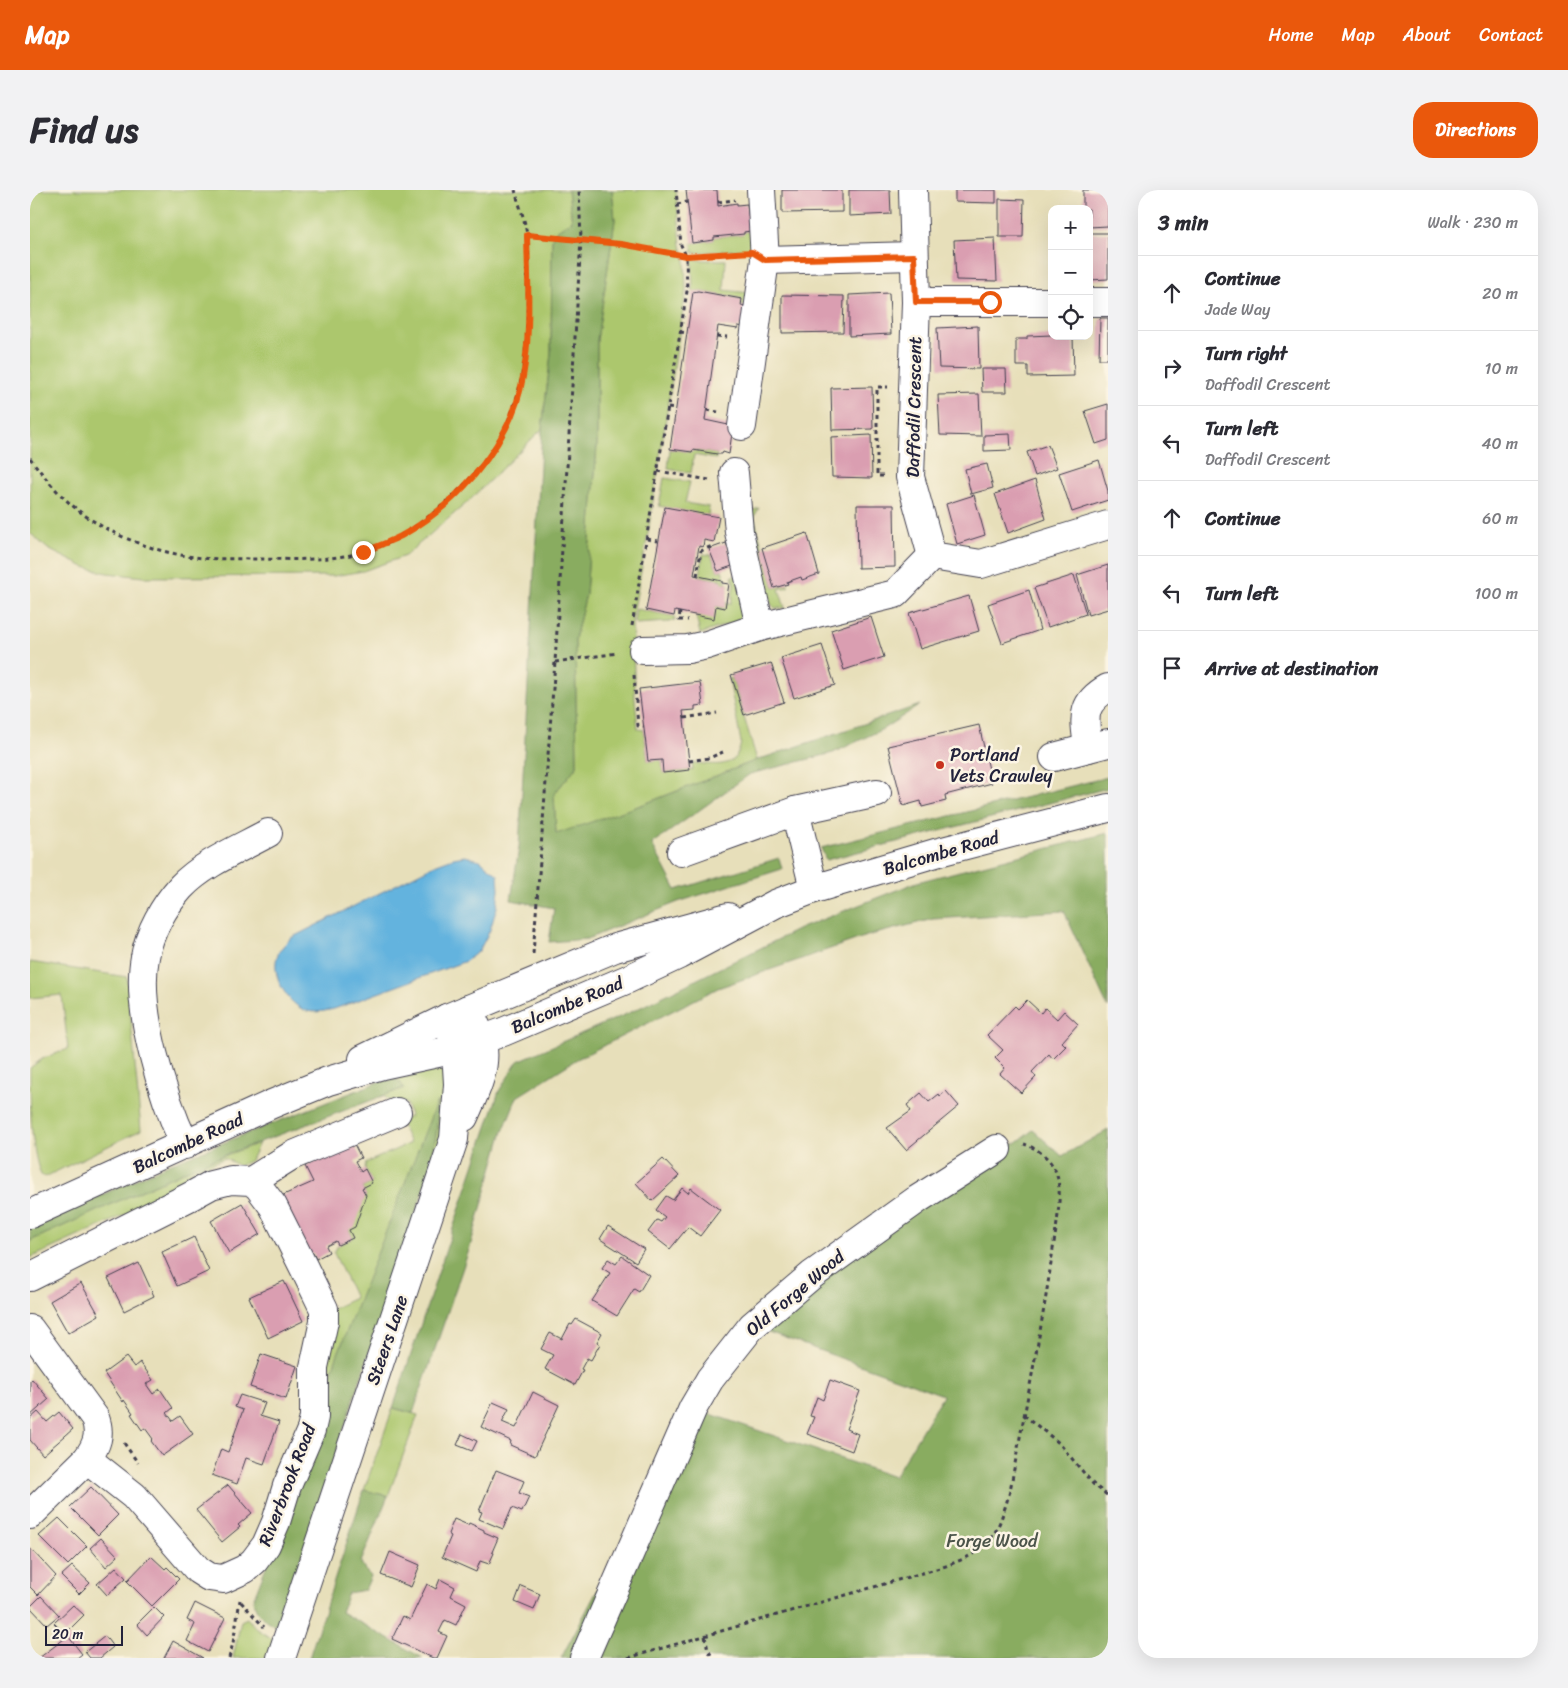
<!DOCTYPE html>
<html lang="en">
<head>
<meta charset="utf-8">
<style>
	:root { --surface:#fff; --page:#f2f2f3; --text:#2b2b33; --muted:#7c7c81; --line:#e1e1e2; --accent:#ea580c }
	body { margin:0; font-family:Sriracha,sans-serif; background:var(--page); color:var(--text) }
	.controls { position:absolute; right:15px; top:15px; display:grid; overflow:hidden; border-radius:10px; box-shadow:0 5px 20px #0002 }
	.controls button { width:45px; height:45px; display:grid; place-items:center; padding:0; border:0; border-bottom:1px solid var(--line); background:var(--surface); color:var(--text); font:25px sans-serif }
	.scale { position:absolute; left:15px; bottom:12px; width:78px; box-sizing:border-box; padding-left:5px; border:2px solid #22223b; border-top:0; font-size:14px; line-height:18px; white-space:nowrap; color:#22223b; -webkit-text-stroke:4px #fcf5e5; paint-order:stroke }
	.stop { position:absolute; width:15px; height:15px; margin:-11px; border:4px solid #ea580c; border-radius:50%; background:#fff }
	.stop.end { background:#ea580c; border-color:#fff; box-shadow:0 1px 5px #0008 }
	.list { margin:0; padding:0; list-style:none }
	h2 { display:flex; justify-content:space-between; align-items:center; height:65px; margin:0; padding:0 20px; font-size:21px }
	h2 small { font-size:16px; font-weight:400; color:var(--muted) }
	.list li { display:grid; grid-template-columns:32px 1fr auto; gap:15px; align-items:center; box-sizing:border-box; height:75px; padding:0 20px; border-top:1px solid var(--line) }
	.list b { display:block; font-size:19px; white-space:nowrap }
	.list p { margin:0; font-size:16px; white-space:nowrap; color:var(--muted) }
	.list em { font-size:16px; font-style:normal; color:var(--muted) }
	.icon { flex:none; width:28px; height:28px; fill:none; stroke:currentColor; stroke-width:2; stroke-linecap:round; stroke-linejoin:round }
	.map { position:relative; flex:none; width:1078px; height:1468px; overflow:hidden; border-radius:20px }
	header { display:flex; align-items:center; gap:30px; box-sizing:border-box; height:70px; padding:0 25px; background:var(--accent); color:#fff }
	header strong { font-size:24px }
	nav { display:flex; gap:28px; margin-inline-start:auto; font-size:18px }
	.intro { display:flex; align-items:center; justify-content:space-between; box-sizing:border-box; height:120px; padding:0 30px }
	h1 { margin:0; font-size:35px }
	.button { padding:12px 22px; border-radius:20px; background:var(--accent); color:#fff; font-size:18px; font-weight:700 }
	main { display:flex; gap:30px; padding:0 30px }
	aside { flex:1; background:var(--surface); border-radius:20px; box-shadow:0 5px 20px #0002 }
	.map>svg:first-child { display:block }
	.green { fill:#acc76d; stroke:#677454 }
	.forest { fill:#89ac60; stroke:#56674e }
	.water { fill:#64b3de; stroke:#436a8c }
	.building { fill:#da9eb1 }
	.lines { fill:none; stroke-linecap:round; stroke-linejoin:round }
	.minor-casing { stroke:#403e4e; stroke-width:30 }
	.major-casing { stroke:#403e4e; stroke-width:30 }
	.path { stroke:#403e4e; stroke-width:3; stroke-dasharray:4 4; stroke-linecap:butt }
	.minor { stroke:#fff; stroke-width:28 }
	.major { stroke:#fff; stroke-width:28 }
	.route { stroke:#ea580c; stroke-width:6 }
	.poi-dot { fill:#c8321e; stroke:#fcf5e5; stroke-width:2 }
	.labels { text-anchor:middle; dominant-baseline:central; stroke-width:5; stroke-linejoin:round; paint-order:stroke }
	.street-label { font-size:18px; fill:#22223b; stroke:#fcf5e5 }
	.poi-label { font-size:18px; fill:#22223b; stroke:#fcf5e5; text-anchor:start }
	.park-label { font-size:18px; fill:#4b544a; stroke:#fcf5e5 }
</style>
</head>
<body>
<header>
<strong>Map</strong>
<nav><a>Home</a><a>Map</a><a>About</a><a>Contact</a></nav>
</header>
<div class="intro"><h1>Find us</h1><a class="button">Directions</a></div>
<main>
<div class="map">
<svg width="1078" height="1468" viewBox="0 0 1078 1468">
	<rect width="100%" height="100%" fill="#fcf5e5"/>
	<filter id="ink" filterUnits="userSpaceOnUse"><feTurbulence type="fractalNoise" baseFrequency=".02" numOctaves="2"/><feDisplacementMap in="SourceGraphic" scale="10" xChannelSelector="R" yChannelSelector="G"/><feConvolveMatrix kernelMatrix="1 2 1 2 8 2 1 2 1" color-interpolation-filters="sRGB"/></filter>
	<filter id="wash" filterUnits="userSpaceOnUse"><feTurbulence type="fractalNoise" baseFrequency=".0096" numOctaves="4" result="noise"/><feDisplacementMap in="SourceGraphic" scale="20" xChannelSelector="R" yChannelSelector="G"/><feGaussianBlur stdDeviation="1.12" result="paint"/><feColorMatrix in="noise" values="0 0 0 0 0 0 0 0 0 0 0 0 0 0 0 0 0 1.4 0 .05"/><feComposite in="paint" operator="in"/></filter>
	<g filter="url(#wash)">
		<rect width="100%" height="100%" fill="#e7dfba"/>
		<g class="green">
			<path d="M0,0H538L542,31C534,36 523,40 522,50L521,164L512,239L440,310L375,366L333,381L304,386L114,387L77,383L54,377L18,359L0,343Z"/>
			<path d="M582,0H646L651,55L655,70L656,101L617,349L602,430L605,509L608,539L614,540L618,571L632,570L633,583L663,580L662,573C685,574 707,581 711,552L699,489L702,488L727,570L614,614L526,645L524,604L547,576L545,449L556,404L567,255V150L585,30Z"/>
			<polygon points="720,41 722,59 663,63 662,53 684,50 684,47 713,44 714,42"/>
			<polygon points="662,70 696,70 694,100 719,103 718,117 711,116 711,109 668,101 663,102"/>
			<polygon points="640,259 662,262 663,260 687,264 686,269 664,265 661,283 638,279"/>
			<polygon points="634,288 660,292 655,313 679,317 678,326 629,316"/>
			<path d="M729,318L724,327L744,398L758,394V397L749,399L755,418H745L741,414L716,338C718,326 717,322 729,318Z"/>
			<polygon points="673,364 681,365 688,381 692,380 697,394 692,393 692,390 670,386"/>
			<polygon points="707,385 716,428 670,444 666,425 686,416 694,418 696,413 701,414 704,394 702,386"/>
			<polygon points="606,419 644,426 645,430 639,432 606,434 604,432"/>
			<path d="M0,772L97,787L111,940L15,987L11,985C0,958 0,908 0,878L12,869L38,859L32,805L0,808Z"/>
			<polygon points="409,880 415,883 414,939 401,977 407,938 407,913 306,1169 302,1182 295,1226 293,1213 302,1119 325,1108 304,1063 308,1055 323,1048 319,1040 336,1005 332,998 342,993 335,979 336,973 380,953 370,932 380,926 376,913 367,915 353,906 374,898 370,892 364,889"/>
			<polygon points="229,953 221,970 209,976 195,968 161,982 152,999 0,1068 0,1051 166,976"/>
			<polygon points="363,1218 388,1225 358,1306 334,1300"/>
			<polygon points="217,1428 226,1438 243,1450 237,1468 203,1468 211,1431"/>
		</g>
		<g class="forest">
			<path d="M538,0H582L585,30L567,150V255L556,404L545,449L547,576L524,604L526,644L614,614L727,570L890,515L853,539L803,563L720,584L622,654L646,700L749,668L752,679L648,712L557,749L519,752L524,718L481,710L489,657L512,239L521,164L522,50C523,40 534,36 542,31Z"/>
			<polygon points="1078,587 1078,598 796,670 791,658"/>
			<polygon points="1078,643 1078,818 1034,721 903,729 837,746 688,798 547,869 487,907 472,944 440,1057 383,1223 363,1218 469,901 488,871 601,822 771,738 887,692"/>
			<polygon points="364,889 370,892 374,898 166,976 0,1051 0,1038 139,974 351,891"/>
			<path d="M407,911V938L401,977L248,1437C236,1432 226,1424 223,1410L295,1226L302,1182L306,1169Z"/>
			<polygon points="1003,940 1032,966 1078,940 1078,1468 531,1468 647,1252 663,1218 864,1287 913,1205 722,1136 975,955 986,953"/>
			<polygon points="334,1300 358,1306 331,1372 334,1379 341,1386 335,1400 318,1403 311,1422 393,1468 279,1468"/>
		</g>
		<path class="water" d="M435,666L450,670L468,685L469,700L467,717L460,740L449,761L436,771L304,819C295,821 286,823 277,821C258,815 241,786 247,767C249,759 256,753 261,748L407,674L423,668Z"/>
		<g id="blocks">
			<g class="building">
				<polygon points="656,0 687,0 688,16 707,13 707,15 717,14 720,41 714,42 714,44 684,47 684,50 662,53"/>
				<polygon points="752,0 812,0 812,22 752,23"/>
				<polygon points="819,0 860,0 861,24 819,26"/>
				<polygon points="925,0 966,0 966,13 925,12"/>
				<polygon points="1053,0 1078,0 1078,36 1059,37 1059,19 1053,19"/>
				<polygon points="969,9 994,10 993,47 969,47"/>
				<polygon points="1059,43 1078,43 1078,89 1059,90"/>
				<polygon points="965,48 967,91 926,90 924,50"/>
				<polygon points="668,101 712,109 711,116 718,117 716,137 708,136 708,139 688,136 675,230 703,236 699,264 693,262 692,264 687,264 663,260 662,262 640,259 663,102"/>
				<polygon points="859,103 861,144 819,146 819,105"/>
				<polygon points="752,105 814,106 813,142 752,143"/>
				<polygon points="1070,128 1078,128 1078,169 1069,169"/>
				<polygon points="948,136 949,179 909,178 907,138"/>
				<polygon points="1022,145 1043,146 1044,186 998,187 998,176 986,176 986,149 997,149 997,146"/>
				<polygon points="951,179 976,179 977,202 952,202"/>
				<polygon points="842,197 843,239 802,240 801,198"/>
				<polygon points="949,204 951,246 910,245 908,205"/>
				<polygon points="1078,214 1078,250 1066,254 1055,221"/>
				<polygon points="980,244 981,260 954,261 954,245"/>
				<polygon points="841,245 842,288 802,287 801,247"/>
				<polygon points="1018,255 1027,278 1005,286 997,262"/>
				<polygon points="1069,270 1078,301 1078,310 1042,322 1029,283"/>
				<polygon points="957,274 963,298 941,304 935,279"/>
				<polygon points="1005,290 1016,329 978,343 965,304"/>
				<polygon points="944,305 955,345 927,354 916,314"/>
				<polygon points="827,315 864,315 865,377 828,378"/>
				<polygon points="635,317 689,327 684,352 674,350 673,357 669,356 664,385 692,391 692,393 699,394 695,418 686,416 684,429 645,421 644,426 616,420"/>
				<polygon points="777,343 789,384 772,390 771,387 757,392 758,394 744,398 732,358"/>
				<polygon points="696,353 705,375 688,381 679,359"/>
				<polygon points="1078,375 1078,419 1058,425 1047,385"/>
				<polygon points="1044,385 1056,424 1018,437 1004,398"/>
				<polygon points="999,400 1010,440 972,453 958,414"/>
				<polygon points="939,406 949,441 890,459 879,423"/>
				<polygon points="841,427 854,467 814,480 801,440"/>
				<polygon points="792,455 805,495 764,508 751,468"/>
				<polygon points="741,473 754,512 714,525 701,485"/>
				<polygon points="670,492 673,515 665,516 665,520 653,521 660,580 633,583 632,570 618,571 609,499"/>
				<polygon points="949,535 962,593 915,605 916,611 892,617 891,611 873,616 858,556"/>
				<polygon points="997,810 1011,823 1015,818 1027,829 1034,821 1048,834 1032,852 1036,856 1023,869 1019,864 1002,882 1006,887 991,903 970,884 975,878 965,868 973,860 957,845 985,816 988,819"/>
				<polygon points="916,901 929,916 876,960 857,938 881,921 877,915 891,903 899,912 909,904 910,906"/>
				<polygon points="324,954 331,968 325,971 331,982 335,979 342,993 332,998 336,1005 325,1037 319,1040 323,1048 308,1055 306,1051 296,1056 299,1062 286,1069 283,1063 280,1065 251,1006 283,992 275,976 317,955"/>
				<polygon points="633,969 649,986 622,1011 606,993"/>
				<polygon points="652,998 658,1003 661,998 690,1020 670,1046 658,1037 640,1059 618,1042 627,1030 631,1032 635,1027 626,1020 636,1006 643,1010"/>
				<polygon points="212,1013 230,1044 199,1063 181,1031"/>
				<polygon points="578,1036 614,1059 606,1072 570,1049"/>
				<polygon points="164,1047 179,1081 147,1096 132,1062"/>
				<polygon points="592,1066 619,1085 609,1102 604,1099 587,1126 562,1111 580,1083 572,1078 578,1069 586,1074"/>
				<polygon points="109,1073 124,1106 94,1121 78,1088"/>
				<polygon points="254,1091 273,1131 238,1148 219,1107"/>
				<polygon points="51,1093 69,1125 38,1143 20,1111"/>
				<polygon points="546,1129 572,1143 567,1152 570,1154 561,1170 557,1168 551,1179 553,1180 545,1195 515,1179 523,1165 511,1159 520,1143 532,1149 540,1134 542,1135"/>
				<polygon points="231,1164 267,1176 256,1209 220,1197"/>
				<polygon points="96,1167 104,1177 110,1172 123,1190 116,1194 123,1204 130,1199 143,1218 137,1223 143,1231 150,1226 163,1244 132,1266 121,1251 123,1249 115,1238 112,1240 101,1224 103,1223 94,1210 93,1212 74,1183"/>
				<polygon points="2,1189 19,1209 0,1226 0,1191"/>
				<polygon points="800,1190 830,1201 816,1239 828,1244 822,1261 777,1244 784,1227 780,1226 787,1207 793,1210"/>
				<polygon points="503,1202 529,1215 505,1266 480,1255 481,1251 451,1237 463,1212 479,1219 472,1232 486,1238"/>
				<polygon points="210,1205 235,1213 230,1226 249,1232 234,1274 216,1268 207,1294 182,1285 191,1259 198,1262 213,1220 205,1217"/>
				<polygon points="8,1222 17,1232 29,1222 43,1239 13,1265 0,1250 0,1229"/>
				<polygon points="432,1244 447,1251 442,1261 427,1255"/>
				<polygon points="466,1280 494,1291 489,1303 499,1307 492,1322 482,1318 473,1339 449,1329 452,1322 449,1321"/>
				<polygon points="198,1295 222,1323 208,1335 210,1337 192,1352 166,1320"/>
				<polygon points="61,1297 88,1325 68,1345 40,1317"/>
				<polygon points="29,1328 57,1356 38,1375 9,1346"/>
				<polygon points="424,1329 438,1335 439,1333 454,1340 454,1342 468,1348 462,1362 464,1363 459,1374 450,1371 446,1382 412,1367 421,1346 418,1344"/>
				<polygon points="71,1348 88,1366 76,1377 60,1358"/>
				<polygon points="0,1358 26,1386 8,1405 0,1397"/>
				<polygon points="360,1362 390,1375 381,1397 351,1385"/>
				<polygon points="121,1366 135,1379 137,1377 149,1389 122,1416 97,1391"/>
				<polygon points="42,1376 60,1393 49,1404 31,1386"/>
				<polygon points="86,1377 96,1388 77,1405 67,1394"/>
				<polygon points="410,1389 425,1397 421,1406 436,1414 426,1435 415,1430 409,1442 417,1446 407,1468 403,1468 362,1449 373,1426 380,1430 397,1394 406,1399"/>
				<polygon points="491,1396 510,1404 504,1420 485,1412"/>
				<polygon points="11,1406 29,1425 17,1435 0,1417"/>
				<polygon points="165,1413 195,1428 178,1462 157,1451 165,1434 157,1430"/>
				<polygon points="43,1415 54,1425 35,1444 24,1433"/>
				<polygon points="124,1417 134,1427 117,1445 107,1434"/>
				<polygon points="38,1446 52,1464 47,1468 9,1468"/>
				<polygon points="75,1446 83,1457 70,1468 60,1468 55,1462"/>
				<polygon points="143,1451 173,1468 134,1468"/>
			</g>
		</g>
	</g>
	<g filter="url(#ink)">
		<use href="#blocks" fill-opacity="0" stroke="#403e4e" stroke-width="1"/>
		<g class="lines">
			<defs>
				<g id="minor">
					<polyline points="883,0 886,112 880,287 902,366 951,374 1078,335"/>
					<polyline points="735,70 884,66"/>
					<polyline points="886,112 1022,112"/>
					<polyline points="1059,112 1078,112"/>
					<polyline points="712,236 735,70 731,0"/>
					<polyline points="704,283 709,342 730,437 865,404 902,366"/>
					<polyline points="613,460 658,459 677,455 730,437"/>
					<path d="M1058,558C1055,530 1049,514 1078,498"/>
					<polyline points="1024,567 1078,553"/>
					<polyline points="765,621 784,699"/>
					<polyline points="651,662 765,621 847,603"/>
					<path d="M434,927C444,904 458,878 452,852C449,840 443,829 438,819"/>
					<path d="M155,955C133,908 105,819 115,767C119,742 134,716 151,697C174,673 209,659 238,643"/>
					<polyline points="221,991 261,966 367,922"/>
					<polyline points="0,1087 161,1006 181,995 201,990 221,991 228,996 243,1016 274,1078 294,1119 294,1131 284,1177 284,1227 281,1240 257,1296 246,1332 236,1355 224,1371 215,1379 193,1389 179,1387 168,1380 104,1306 57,1269"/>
					<path d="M0,1139L65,1228C71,1244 67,1255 57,1269L0,1325"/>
					<polyline points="251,1468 424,949 428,894 426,859 417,828"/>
					<polyline points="554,1468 663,1218 680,1189 722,1136 782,1085 888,1009 967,959"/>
				</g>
				<g id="major">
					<polyline points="333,869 417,828 585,758 698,727"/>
					<polyline points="0,1024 242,914 298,891 352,875 426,859 473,842 598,789 649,765 745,714 784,699 909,662 1078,618"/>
				</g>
			</defs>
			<use href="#minor" class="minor-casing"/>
			<use href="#major" class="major-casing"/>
			<g class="path">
				<polyline points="688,12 705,10"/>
				<polyline points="647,14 657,12"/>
				<polyline points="497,45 591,54 656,66 709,63"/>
				<polyline points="650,142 657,143"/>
				<polyline points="687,146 697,147"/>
				<polyline points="638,218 646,219"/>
				<polyline points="677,220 688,222"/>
				<path d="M0,268C13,285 26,302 43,316C74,343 123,362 164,367C183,370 202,368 221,369C258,369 297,372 333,362C364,353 389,336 413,315C484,254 498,198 498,107C497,87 499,67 497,47C496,32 489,15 485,0"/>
				<polyline points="628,281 679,290"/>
				<polyline points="853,286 847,286 847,197 858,197"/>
				<polyline points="617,349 628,351"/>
				<polyline points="667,386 671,361 684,355"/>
				<polyline points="650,422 649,430 658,430"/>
				<polyline points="602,436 657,101 656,66 651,55 646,0"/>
				<polyline points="525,472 588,463"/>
				<polyline points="604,485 608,536 614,537"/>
				<polyline points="654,528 687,523"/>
				<polyline points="659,571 679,568 693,562"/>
				<polyline points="503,764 525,472 551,50 549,0"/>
				<polyline points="994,1225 1029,1253 1063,1294 1078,1306"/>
				<polyline points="94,1253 108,1273"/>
				<polyline points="211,1412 234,1437"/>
				<polyline points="675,1446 678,1460 683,1468"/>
				<polyline points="199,1468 203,1453 210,1410"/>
				<path d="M598,1468L913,1377C961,1360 966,1349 980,1301C994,1223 1011,1145 1022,1066C1025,1044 1032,1011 1028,990C1025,972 1011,960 994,954"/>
			</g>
			<use href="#minor" class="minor"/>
			<use href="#major" class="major"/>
		</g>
	</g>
	<g class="lines" filter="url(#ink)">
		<path class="route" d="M333,362C346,357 359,352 371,346C424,317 475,260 490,201C502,152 498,96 497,45L591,54L656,66L722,62L735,70L884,66L886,112H960"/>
	</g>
	<circle class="poi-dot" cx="910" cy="575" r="5"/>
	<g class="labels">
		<g class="street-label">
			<text transform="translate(884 217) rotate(-89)">Daffodil Crescent</text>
			<text transform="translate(911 663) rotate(-16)">Balcombe Road</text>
			<text transform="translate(537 815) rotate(-23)">Balcombe Road</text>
			<text transform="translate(158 953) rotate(-25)">Balcombe Road</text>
			<text transform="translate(765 1103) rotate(-40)">Old Forge Wood</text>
			<text transform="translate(357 1150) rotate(-71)">Steers Lane</text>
			<text transform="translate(257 1295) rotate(-69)">Riverbrook Road</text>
		</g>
		<g class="poi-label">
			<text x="920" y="565">Portland<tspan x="920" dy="21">Vets Crawley</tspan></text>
		</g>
		<g class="park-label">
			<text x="962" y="1351">Forge Wood</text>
		</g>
	</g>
</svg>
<div class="controls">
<button>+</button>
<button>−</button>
<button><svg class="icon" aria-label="locate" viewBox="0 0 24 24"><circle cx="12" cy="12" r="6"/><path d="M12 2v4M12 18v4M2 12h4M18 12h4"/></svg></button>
</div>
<div class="scale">20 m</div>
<div class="stop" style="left:960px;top:112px"></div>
<div class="stop end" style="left:333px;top:362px"></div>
</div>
<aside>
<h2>3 min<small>Walk · 230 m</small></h2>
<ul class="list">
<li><svg class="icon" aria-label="ahead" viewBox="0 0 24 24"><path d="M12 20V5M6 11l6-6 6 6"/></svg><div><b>Continue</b><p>Jade Way</p></div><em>20 m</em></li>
<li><svg class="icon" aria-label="right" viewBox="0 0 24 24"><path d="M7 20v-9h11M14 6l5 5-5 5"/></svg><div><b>Turn right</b><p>Daffodil Crescent</p></div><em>10 m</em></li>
<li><svg class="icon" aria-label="left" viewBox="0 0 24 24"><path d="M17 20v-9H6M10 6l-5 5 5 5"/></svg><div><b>Turn left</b><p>Daffodil Crescent</p></div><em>40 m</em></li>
<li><svg class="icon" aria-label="ahead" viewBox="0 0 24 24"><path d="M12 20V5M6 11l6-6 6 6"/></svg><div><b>Continue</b></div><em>60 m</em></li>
<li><svg class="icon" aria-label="left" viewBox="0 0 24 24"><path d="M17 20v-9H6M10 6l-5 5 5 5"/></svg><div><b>Turn left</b></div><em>100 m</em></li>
<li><svg class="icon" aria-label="arrive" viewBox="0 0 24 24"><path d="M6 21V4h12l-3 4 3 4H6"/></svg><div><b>Arrive at destination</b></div></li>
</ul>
</aside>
</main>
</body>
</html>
